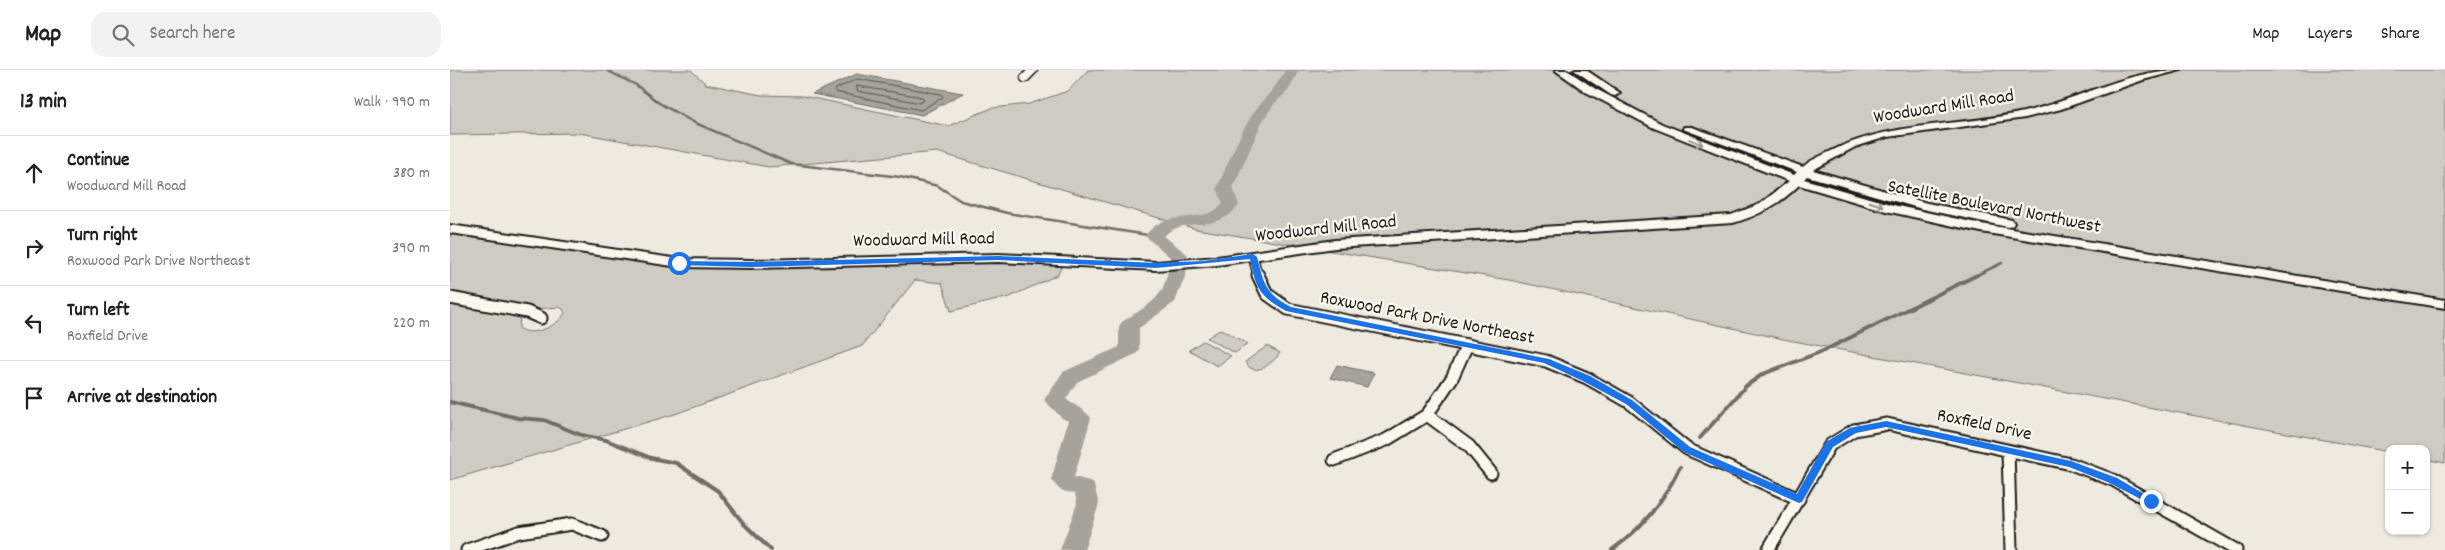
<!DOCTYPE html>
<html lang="en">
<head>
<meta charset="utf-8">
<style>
	:root { --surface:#fff; --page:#f2f2f2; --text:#202124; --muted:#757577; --line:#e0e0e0 }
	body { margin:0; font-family:Dekko,sans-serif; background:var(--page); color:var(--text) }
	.controls { position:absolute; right:15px; bottom:15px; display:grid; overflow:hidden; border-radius:10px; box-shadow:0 1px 4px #0004 }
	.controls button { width:45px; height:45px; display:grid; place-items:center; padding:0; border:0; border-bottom:1px solid var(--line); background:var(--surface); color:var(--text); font:25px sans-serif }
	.stop { position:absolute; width:15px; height:15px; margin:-11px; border:4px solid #1a73e8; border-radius:50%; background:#fff }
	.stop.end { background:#1a73e8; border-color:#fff; box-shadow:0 1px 5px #0008 }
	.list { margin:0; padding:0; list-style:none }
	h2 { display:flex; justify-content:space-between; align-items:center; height:65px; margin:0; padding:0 20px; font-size:21px }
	h2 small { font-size:16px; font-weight:400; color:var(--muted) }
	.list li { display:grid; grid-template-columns:32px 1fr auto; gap:15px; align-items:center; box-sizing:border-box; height:75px; padding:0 20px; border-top:1px solid var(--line) }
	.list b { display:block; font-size:19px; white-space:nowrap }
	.list p { margin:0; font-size:16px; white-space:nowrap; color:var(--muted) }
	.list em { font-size:16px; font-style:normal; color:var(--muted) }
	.icon { flex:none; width:28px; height:28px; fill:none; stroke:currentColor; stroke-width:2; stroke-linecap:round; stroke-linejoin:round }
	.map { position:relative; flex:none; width:1995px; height:480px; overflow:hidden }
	header { display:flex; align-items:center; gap:30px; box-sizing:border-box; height:70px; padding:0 25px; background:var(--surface); border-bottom:1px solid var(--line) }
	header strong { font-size:24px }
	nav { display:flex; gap:28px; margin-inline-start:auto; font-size:18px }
	.search { width:350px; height:45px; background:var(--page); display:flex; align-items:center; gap:12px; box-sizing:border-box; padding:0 18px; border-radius:15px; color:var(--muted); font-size:19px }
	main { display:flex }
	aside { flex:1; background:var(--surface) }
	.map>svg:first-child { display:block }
	.green { fill:#ceccc2; stroke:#75746f }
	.water { fill:#a6a39d; stroke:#6f6d69 }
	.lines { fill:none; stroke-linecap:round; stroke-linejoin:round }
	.shore { stroke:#535250; stroke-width:1 }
	.stream-far1 { stroke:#6f6d69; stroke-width:2.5 }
	.stream { stroke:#6f6d69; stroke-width:4 }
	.river { fill:#a6a39d; fill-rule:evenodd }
	.street-far1-casing { stroke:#1c1c1c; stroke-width:11 }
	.street-casing { stroke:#1c1c1c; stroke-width:15 }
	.secondary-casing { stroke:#1c1c1c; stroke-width:4 }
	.street-far1 { stroke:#fbf7ec; stroke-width:8 }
	.street { stroke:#fbf7ec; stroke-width:11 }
	.secondary { fill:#fbf7ec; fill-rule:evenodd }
	.oneway { stroke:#97948e }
	.route { fill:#1a73e8 }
	.labels { text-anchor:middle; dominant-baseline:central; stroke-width:4.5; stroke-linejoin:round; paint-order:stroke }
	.street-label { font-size:19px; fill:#1c1c1c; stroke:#fbf7ec }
</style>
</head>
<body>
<header>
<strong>Map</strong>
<div class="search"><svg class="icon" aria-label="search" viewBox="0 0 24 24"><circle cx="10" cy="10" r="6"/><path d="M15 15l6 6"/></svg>Search here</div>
<nav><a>Map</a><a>Layers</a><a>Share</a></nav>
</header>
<main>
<aside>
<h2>13 min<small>Walk · 990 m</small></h2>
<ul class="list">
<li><svg class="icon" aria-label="ahead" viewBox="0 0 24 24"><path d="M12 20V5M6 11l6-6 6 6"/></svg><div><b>Continue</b><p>Woodward Mill Road</p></div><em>380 m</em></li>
<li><svg class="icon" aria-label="right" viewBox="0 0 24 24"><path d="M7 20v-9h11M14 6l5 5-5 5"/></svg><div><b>Turn right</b><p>Roxwood Park Drive Northeast</p></div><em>390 m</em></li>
<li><svg class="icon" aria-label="left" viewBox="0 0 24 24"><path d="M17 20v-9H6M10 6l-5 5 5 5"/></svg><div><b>Turn left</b><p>Roxfield Drive</p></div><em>220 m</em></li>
<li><svg class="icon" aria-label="arrive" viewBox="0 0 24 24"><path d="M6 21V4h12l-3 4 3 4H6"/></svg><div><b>Arrive at destination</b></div></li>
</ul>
</aside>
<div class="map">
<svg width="1995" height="480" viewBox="0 0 1995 480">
	<rect width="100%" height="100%" fill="#eeeadf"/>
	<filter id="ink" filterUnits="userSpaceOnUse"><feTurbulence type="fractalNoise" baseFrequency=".02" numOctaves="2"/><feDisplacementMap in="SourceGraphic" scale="10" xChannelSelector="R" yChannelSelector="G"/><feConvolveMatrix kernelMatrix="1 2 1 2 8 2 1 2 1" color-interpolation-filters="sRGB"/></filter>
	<g filter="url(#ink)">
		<g class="green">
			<polygon points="0,0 241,0 256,14 311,25 353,26 498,56 542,38 579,34 618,21 638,0 1995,0 1995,393 1976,389 1976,379 1939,379 1939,382 1338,270 1059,210 746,159 487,82 319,97 129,63 0,65"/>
			<path d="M0,162L213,195L553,191L614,193L607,205L560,227L501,241L492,213L465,210L412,276L225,344L0,410V233L70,246L69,258C82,268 108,256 115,243L113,239L109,237L86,239L0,224Z"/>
			<polygon points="771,259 798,274 785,283 757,268"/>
			<polygon points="753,271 781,286 767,296 739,280"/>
			<path d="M817,276L830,283C823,293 804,309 795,292Z"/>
		</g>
		<g class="water">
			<polygon points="407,4 512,23 513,23 472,45 362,24"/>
			<polygon points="887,295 924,303 917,317 880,308"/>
		</g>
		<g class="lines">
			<g class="shore">
				<polygon points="408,9 491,24 493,27 471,40 385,22 386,19"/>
				<polygon points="407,16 472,27 474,30 470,33 408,21"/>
			</g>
			<g class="stream-far1">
				<polyline points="156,0 186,15 209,33 243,52 341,94 450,107 488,116 511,131 557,143 704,166"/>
				<polyline points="1525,206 1552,193"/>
			</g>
			<g class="stream">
				<polyline points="0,332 68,348 94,350 131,365 156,370 201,388 226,393 268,421 294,454 321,480"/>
				<polyline points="1250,368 1296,316 1313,304 1373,281 1527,205"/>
				<path d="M1162,480C1193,458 1214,431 1230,397"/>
			</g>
			<path class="river" d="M835,0H849L838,21L824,34L812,52L783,118L789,135C768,165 735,145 714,166L738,185L736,204L725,232L689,258V280L686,284L627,312L616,329C623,335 636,340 641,348L624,407L643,412L649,434L634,480H610L627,434L625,424L610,420L601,410L618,351L612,348L594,330L613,302L669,277V256L672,252C706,230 715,229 720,187L695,166C716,136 751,157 773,134L767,118C777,96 786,71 799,50C810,32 826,19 835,0Z"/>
			<defs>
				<g id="street-far1">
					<polyline points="575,8 583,0"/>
					<polyline points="803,187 808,206"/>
				</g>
				<g id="street">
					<polyline points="808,205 817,224 838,239 1096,291 1137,308 1179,332 1237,379 1349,429"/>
					<polyline points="0,228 77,242 91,248"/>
					<polyline points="977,345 1019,376 1041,403"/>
					<polyline points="1558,381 1561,480"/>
					<polyline points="884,390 936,370 977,345 1002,308 1017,275"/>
					<polyline points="17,480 69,462 122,454 152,466"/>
					<polyline points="1318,480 1380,375 1404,360 1437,354 1621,394 1663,410 1786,480"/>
				</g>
				<g id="secondary">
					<path d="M1105,0H1117L1144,18L1212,54L1344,105L1347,102L1233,59L1234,57H1242L1353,97C1360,90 1371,86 1379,82C1442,50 1512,57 1578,41C1629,29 1678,0 1731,0L1693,10L1611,39L1575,48L1437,67L1405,77L1363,100L1477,133L1562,150L1564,153L1562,156L1558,157L1472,139L1357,106L1354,109L1443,135L1531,154L1995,230V238L1531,162L1436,141L1349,115C1331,133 1309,146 1283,153L885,178L767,195L706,200L548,192L301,198L229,197L0,163V155L229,189L301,190L548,184L706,192L767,187L885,170L1281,145L1310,134L1339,111L1204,58L1136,22Z"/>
					<polygon points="1124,0 1136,0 1170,23 1165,26 1161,25"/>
				</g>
			</defs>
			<use href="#street-far1" class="street-far1-casing"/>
			<use href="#street" class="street-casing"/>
			<use href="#secondary" class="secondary-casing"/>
			<use href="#street-far1" class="street-far1"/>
			<use href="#street" class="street"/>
			<use href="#secondary" class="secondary"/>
		</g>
		<defs><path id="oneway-shaft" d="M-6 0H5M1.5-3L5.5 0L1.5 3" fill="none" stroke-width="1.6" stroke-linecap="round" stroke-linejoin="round" transform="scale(1.25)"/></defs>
		<g class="oneway">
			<use href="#oneway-shaft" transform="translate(1246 72) rotate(23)"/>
			<use href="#oneway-shaft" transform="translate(1426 134) rotate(17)"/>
		</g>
	</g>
	<path class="route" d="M803,184L807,187C814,215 815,223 841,237L1099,289L1140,306L1182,330L1240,377L1347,424L1376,372L1400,358L1436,351L1621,391L1667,408L1706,431L1701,434L1698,433L1660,413L1619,397L1436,357L1406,363L1383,377L1352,432L1349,433L1234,382L1176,334L1133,311L1094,293L836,241C809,226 806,218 800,189L706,198L548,190L301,197L229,195L225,193L229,191L301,192L548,186L706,193L754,191Z"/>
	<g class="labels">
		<g class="street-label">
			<text transform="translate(1494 38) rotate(-9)">Woodward Mill Road</text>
			<text transform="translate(1544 138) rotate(11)">Satellite Boulevard Northwest</text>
			<text transform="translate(876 160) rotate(-6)">Woodward Mill Road</text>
			<text transform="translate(474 171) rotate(-1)">Woodward Mill Road</text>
			<text transform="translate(977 249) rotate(11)">Roxwood Park Drive Northeast</text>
			<text transform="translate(1534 356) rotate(12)">Roxfield Drive</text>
		</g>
	</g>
</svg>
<div class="controls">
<button>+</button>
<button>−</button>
</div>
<div class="stop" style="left:229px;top:193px"></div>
<div class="stop end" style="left:1701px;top:431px"></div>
</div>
</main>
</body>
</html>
